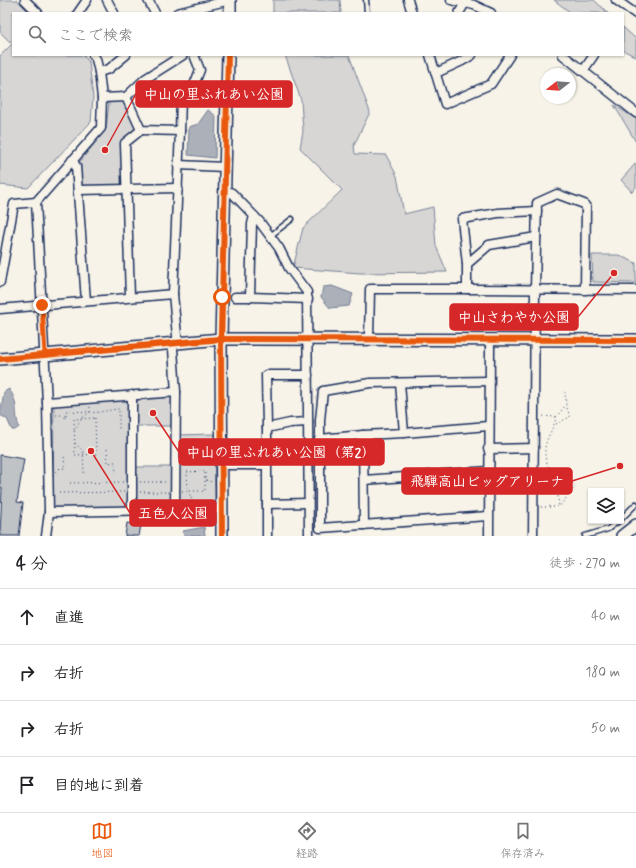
<!DOCTYPE html>
<html lang="ja">
<head>
<meta charset="utf-8">
<style>
	:root { --surface:#fff; --page:#f2f2f2; --text:#202124; --muted:#757577; --line:#e0e0e0; --accent:#ea580c }
	body { margin:0; font-family:Mynerve,"Klee One",sans-serif; background:var(--page); color:var(--text) }
	.controls { position:absolute; right:12px; bottom:12px; display:grid; overflow:hidden; border-radius:0px; box-shadow:0 1px 3px #0004 }
	.controls button { width:36px; height:36px; display:grid; place-items:center; padding:0; border:0; border-bottom:1px solid var(--line); background:var(--surface); color:var(--text); font:20px sans-serif }
	.compass { position:absolute; left:540px; top:68px; width:36px; height:36px; border-radius:50%; background:var(--surface); box-shadow:0 1px 3px #0004; rotate:253deg }
	.stop { position:absolute; width:12px; height:12px; margin:-9px; border:3px solid #ea580c; border-radius:50%; background:#fff }
	.stop.end { background:#ea580c; border-color:#fff; box-shadow:0 1px 4px #0008 }
	.list { margin:0; padding:0; list-style:none }
	h2 { display:flex; justify-content:space-between; align-items:center; height:52px; margin:0; padding:0 16px; font-size:17px }
	h2 small { font-size:13px; font-weight:400; color:var(--muted) }
	.list li { display:grid; grid-template-columns:26px 1fr auto; gap:12px; align-items:center; box-sizing:border-box; height:56px; padding:0 16px; border-top:1px solid var(--line) }
	.list b { display:block; font-size:15px; white-space:nowrap }
	.list em { font-size:13px; font-style:normal; color:var(--muted) }
	.icon { flex:none; width:22px; height:22px; fill:none; stroke:currentColor; stroke-width:2; stroke-linecap:round; stroke-linejoin:round }
	.map { position:relative; flex:none; width:636px; height:536px; overflow:hidden }
	.search { position:absolute; background:var(--surface); box-shadow:0 1px 3px #0004; left:12px; right:12px; top:12px; height:44px; display:flex; align-items:center; gap:10px; box-sizing:border-box; padding:0 14px; border-radius:0px; color:var(--muted); font-size:15px }
	.sheet { height:276px; background:var(--surface) }
	nav { display:flex; justify-content:space-around; align-items:center; box-sizing:border-box; height:56px; border-top:1px solid var(--line); background:var(--surface); font-size:11px; color:var(--muted) }
	nav a { display:grid; justify-items:center; gap:2px }
	nav .on { color:var(--accent) }
	.map>svg:first-child { display:block }
	.green { fill:#d7d6d4; stroke:#798299 }
	.water { fill:#acb0b9; stroke:#727c95 }
	.building { fill:#c0c3c5; stroke:#1b2f5e }
	.lines { fill:none; stroke-linecap:round; stroke-linejoin:round }
	.lane-casing { stroke:#1b2f5e; stroke-width:7 }
	.street-casing { stroke:#1b2f5e; stroke-width:11 }
	.secondary-casing { stroke:#1b2f5e; stroke-width:14 }
	.path { stroke:#1b2f5e; stroke-width:1; stroke-dasharray:1 3; stroke-linecap:butt }
	.lane { stroke:#f7f3e8; stroke-width:4 }
	.street { stroke:#f7f3e8; stroke-width:8 }
	.secondary { stroke:#f7f3e8; stroke-width:11 }
	.cycleway-casing { stroke:#f7f3e8; stroke-width:8 }
	.cycleway { stroke:#e8590c; stroke-width:6 }
	.route { stroke:#ea580c; stroke-width:5 }
	.leader { fill:none; stroke:#d62828; stroke-width:1.5 }
	.callout-dot { fill:#d62828; stroke:#f7f3e8; stroke-width:1.5 }
	.callout { fill:#d62828; stroke:#d62828; stroke-width:1.5 }
	.callout-label { font-size:14px; text-anchor:middle; font-weight:bold; fill:#fff }
</style>
</head>
<body>
<div class="map">
<svg width="636" height="536" viewBox="0 0 636 536">
	<rect width="100%" height="100%" fill="#f7f3e8"/>
	<filter id="ink" filterUnits="userSpaceOnUse"><feTurbulence type="fractalNoise" baseFrequency=".025" numOctaves="2"/><feDisplacementMap in="SourceGraphic" scale="8" xChannelSelector="R" yChannelSelector="G"/><feConvolveMatrix kernelMatrix="1 2 1 2 8 2 1 2 1" color-interpolation-filters="sRGB"/></filter>
	<g filter="url(#ink)">
		<g class="green">
			<polygon points="0,0 17,0 30,13 13,13 13,39 10,42 0,32"/>
			<polygon points="273,0 340,0 341,13 273,13"/>
			<polygon points="554,0 594,0 608,13 571,13"/>
			<polygon points="623,27 636,39 636,57 623,50"/>
			<polygon points="13,43 13,55 83,55 89,62 93,97 91,122 28,188 0,185 0,56"/>
			<polygon points="285,55 349,55 370,112 354,145 355,154 386,155 397,176 404,214 433,207 436,246 447,272 360,273 293,268 303,228 342,190 300,148 303,131 301,100"/>
			<polygon points="111,101 122,101 125,102 137,127 135,130 121,142 123,183 121,186 82,187 81,185 79,163 106,129 109,103"/>
			<polygon points="614,105 636,119 636,142"/>
			<polygon points="636,163 636,187 632,192 621,180"/>
			<polygon points="592,255 618,255 636,263 636,283 593,282"/>
			<polygon points="170,395 172,397 171,426 135,426 135,399"/>
			<polygon points="126,399 128,401 130,467 177,467 178,435 214,434 215,500 212,503 56,509 53,506 54,405"/>
		</g>
		<g class="water">
			<polygon points="208,110 216,116 215,158 188,155 189,127 198,124"/>
			<polygon points="332,286 353,294 349,306 330,308 321,297 323,287"/>
			<path d="M9,389C19,402 14,413 19,427L15,430H12L7,419L0,415L4,392Z"/>
			<polygon points="204,527 205,536 184,536 183,531"/>
		</g>
		<g class="building">
			<polygon points="0,455 24,459 17,502 23,503 19,536 0,536 2,488 0,487"/>
			<polygon points="127,523 141,525 139,536 125,536"/>
		</g>
		<g class="lines">
			<defs>
				<g id="lane">
					<polyline points="366,0 367,13"/>
					<polyline points="270,236 292,219"/>
					<polyline points="621,519 636,504"/>
					<polyline points="585,536 608,529 619,521"/>
				</g>
				<g id="street">
					<polyline points="25,0 38,13"/>
					<polyline points="107,0 114,13"/>
					<polyline points="148,0 155,13"/>
					<polyline points="408,0 412,13"/>
					<polyline points="451,0 474,5 491,13"/>
					<polyline points="616,0 636,14"/>
					<polyline points="78,13 87,0"/>
					<polyline points="177,13 230,0"/>
					<polyline points="459,13 465,3"/>
					<polyline points="430,55 445,104 491,84 510,55"/>
					<polyline points="563,55 636,113"/>
					<polyline points="583,71 594,55"/>
					<polyline points="99,72 109,69 126,55"/>
					<polyline points="436,73 462,61 472,55"/>
					<polyline points="126,97 145,79 183,55"/>
					<polyline points="180,131 181,98 194,85 200,70 194,55"/>
					<polyline points="72,160 76,166 86,301"/>
					<polyline points="178,165 225,167"/>
					<polyline points="78,190 178,188"/>
					<polyline points="225,190 232,193 259,221 279,248 289,268 307,292 309,536"/>
					<polyline points="36,202 47,402 49,512 46,536"/>
					<polyline points="254,216 252,224 250,297 308,299"/>
					<polyline points="467,264 462,219 498,213 537,211"/>
					<polyline points="0,282 14,204 36,202 101,128 102,98 99,72 96,59 93,55"/>
					<polyline points="467,289 636,290"/>
					<polyline points="173,294 177,336"/>
					<polyline points="130,297 125,143 141,130"/>
					<polyline points="235,297 250,297"/>
					<polyline points="0,309 173,294 180,131 141,130 126,97 102,98"/>
					<polyline points="369,339 370,289 467,289 467,264 489,245 536,237"/>
					<polyline points="173,349 176,392"/>
					<polyline points="132,395 132,510"/>
					<polyline points="47,402 176,392 175,510"/>
					<polyline points="267,428 266,375 308,375"/>
					<polyline points="404,433 488,426"/>
					<polyline points="319,439 363,435"/>
					<polyline points="488,449 534,448"/>
					<polyline points="222,465 267,465 267,536"/>
					<polyline points="267,465 267,428 290,423 308,422"/>
					<polyline points="364,480 488,471"/>
					<polyline points="267,504 308,503"/>
					<polyline points="49,512 222,509"/>
					<polyline points="488,516 320,528 320,420 323,391 370,383 489,381"/>
					<polyline points="364,525 363,435 404,433 400,383"/>
					<polyline points="489,536 490,347"/>
					<polyline points="533,536 535,290 537,203 557,194 584,204 586,207 585,290"/>
				</g>
				<g id="secondary">
					<polyline points="230,13 230,0"/>
					<polyline points="0,359 221,339 636,340"/>
					<polyline points="222,536 221,339 228,55"/>
					<polyline points="622,536 636,525"/>
				</g>
			</defs>
			<use href="#lane" class="lane-casing"/>
			<use href="#street" class="street-casing"/>
			<use href="#secondary" class="secondary-casing"/>
			<g class="path">
				<polyline points="56,415 66,415 64,420"/>
				<polyline points="66,415 66,411 90,412 90,407"/>
				<polyline points="556,417 566,405 565,392"/>
				<polygon points="95,418 96,454 75,455 74,419"/>
				<polyline points="556,424 570,417 566,405"/>
				<path d="M74,430L82,418L90,412C97,414 111,409 119,409V429"/>
				<polyline points="75,443 83,451 84,474"/>
				<polyline points="107,449 108,463 115,462 116,473"/>
				<polyline points="55,469 65,468 64,456"/>
				<polyline points="56,471 59,475"/>
				<polyline points="206,480 212,482"/>
				<polyline points="140,482 167,482"/>
				<polyline points="70,483 125,482"/>
				<polyline points="556,483 573,483 575,487 559,507"/>
				<polyline points="182,491 205,491 205,471 187,472 188,491 193,502"/>
				<polyline points="140,492 169,492"/>
				<polyline points="59,493 125,492"/>
				<path d="M541,507H559C558,499 558,489 555,482C551,471 544,462 545,449C546,437 554,429 556,417L542,416"/>
			</g>
			<use href="#lane" class="lane"/>
			<use href="#street" class="street"/>
			<use href="#secondary" class="secondary"/>
			<defs>
				<g id="cycleway">
					<polyline points="0,359 221,339 636,340"/>
					<polyline points="222,536 221,339 228,55"/>
				</g>
			</defs>
			<use href="#cycleway" class="cycleway-casing"/>
			<use href="#cycleway" class="cycleway"/>
		</g>
	</g>
	<g class="lines" filter="url(#ink)">
		<polyline class="route" points="42,305 45,354 221,339 222,297"/>
	</g>
	<path class="leader" d="M105 150L136 94M614 273L578 317M153 413L179 452M620 466L572 481M91 451L130 513"/>
	<g class="callout-dot">
		<circle cx="105" cy="150" r="4"/>
		<circle cx="614" cy="273" r="4"/>
		<circle cx="153" cy="413" r="4"/>
		<circle cx="620" cy="466" r="4"/>
		<circle cx="91" cy="451" r="4"/>
	</g>
	<g class="callout">
		<rect x="136" y="81" width="156" height="26" rx="4"/>
		<rect x="450" y="304" width="128" height="26" rx="4"/>
		<rect x="179" y="439" width="205" height="26" rx="4"/>
		<rect x="402" y="468" width="170" height="26" rx="4"/>
		<rect x="130" y="500" width="86" height="26" rx="4"/>
	</g>
	<g class="callout-label">
		<text x="214" y="99">中山の里ふれあい公園</text>
		<text x="514" y="322">中山さわやか公園</text>
		<text x="281" y="457">中山の里ふれあい公園（第2）</text>
		<text x="487" y="486">飛騨高山ビッグアリーナ</text>
		<text x="173" y="518">五色人公園</text>
	</g>
</svg>
<div class="controls">
<button><svg class="icon" aria-label="layers" viewBox="0 0 24 24"><path d="M12 4l9 5-9 5-9-5zM3 14l9 5 9-5"/></svg></button>
</div>
<svg class="compass" viewBox="-18 -18 36 36"><path d="M0-13l5 13h-10z" fill="#e53935"/><path d="M0 13l5-13h-10z" fill="#757577"/></svg>
<div class="stop" style="left:222px;top:297px"></div>
<div class="stop end" style="left:42px;top:305px"></div>
<div class="search"><svg class="icon" aria-label="search" viewBox="0 0 24 24"><circle cx="10" cy="10" r="6"/><path d="M15 15l6 6"/></svg>ここで検索</div>
</div>
<section class="sheet">
<h2>4 分<small>徒歩 · 270 m</small></h2>
<ul class="list">
<li><svg class="icon" aria-label="ahead" viewBox="0 0 24 24"><path d="M12 20V5M6 11l6-6 6 6"/></svg><div><b>直進</b></div><em>40 m</em></li>
<li><svg class="icon" aria-label="right" viewBox="0 0 24 24"><path d="M7 20v-9h11M14 6l5 5-5 5"/></svg><div><b>右折</b></div><em>180 m</em></li>
<li><svg class="icon" aria-label="right" viewBox="0 0 24 24"><path d="M7 20v-9h11M14 6l5 5-5 5"/></svg><div><b>右折</b></div><em>50 m</em></li>
<li><svg class="icon" aria-label="arrive" viewBox="0 0 24 24"><path d="M6 21V4h12l-3 4 3 4H6"/></svg><div><b>目的地に到着</b></div></li>
</ul>
</section>
<nav>
<a class="on"><svg class="icon" aria-label="map" viewBox="0 0 24 24"><path d="M3 6l6-2 6 2 6-2v14l-6 2-6-2-6 2zM9 4v14M15 6v14"/></svg>地図</a>
<a><svg class="icon" aria-label="directions" viewBox="0 0 24 24"><path d="M12 3l9 9-9 9-9-9zM9 14v-3h6M13 9l2 2-2 2"/></svg>経路</a>
<a><svg class="icon" aria-label="saved" viewBox="0 0 24 24"><path d="M7 4h10v16l-5-4-5 4z"/></svg>保存済み</a>
</nav>
</body>
</html>
